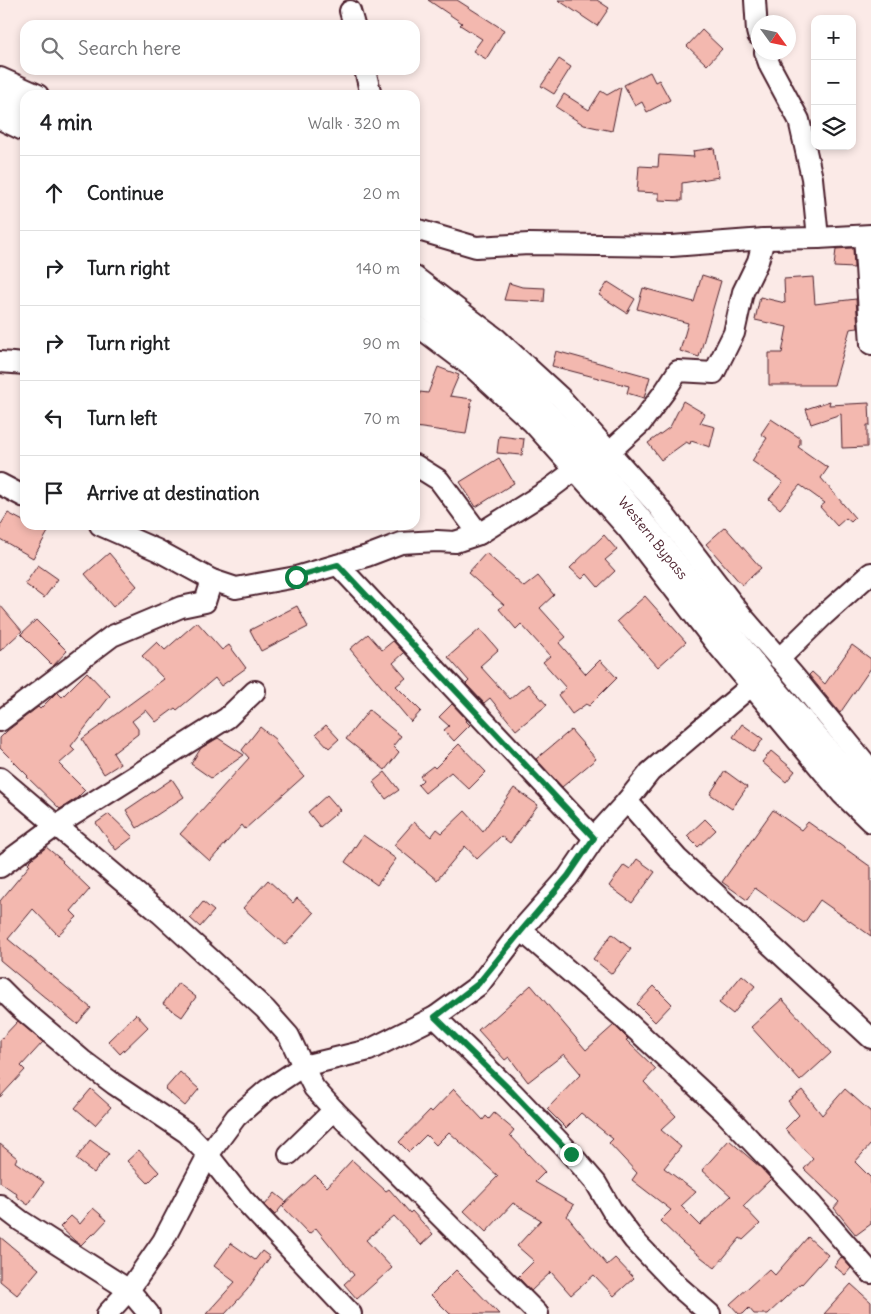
<!DOCTYPE html>
<html lang="en">
<head>
<meta charset="utf-8">
<style>
	:root { --surface:#fff; --page:#f2f2f2; --text:#202124; --muted:#757577; --line:#e0e0e0 }
	body { margin:0; font-family:Delius,sans-serif; background:var(--page); color:var(--text) }
	.controls { position:absolute; right:15px; top:15px; display:grid; overflow:hidden; border-radius:10px; box-shadow:0 2px 8px #0003 }
	.controls button { width:45px; height:45px; display:grid; place-items:center; padding:0; border:0; border-bottom:1px solid var(--line); background:var(--surface); color:var(--text); font:25px sans-serif }
	.compass { position:absolute; left:751px; top:15px; width:45px; height:45px; border-radius:50%; background:var(--surface); box-shadow:0 2px 8px #0003; rotate:123deg }
	.stop { position:absolute; width:15px; height:15px; margin:-11px; border:4px solid #0b8043; border-radius:50%; background:#fff }
	.stop.end { background:#0b8043; border-color:#fff; box-shadow:0 1px 5px #0008 }
	.list { margin:0; padding:0; list-style:none }
	h2 { display:flex; justify-content:space-between; align-items:center; height:65px; margin:0; padding:0 20px; font-size:21px }
	h2 small { font-size:16px; font-weight:400; color:var(--muted) }
	.list li { display:grid; grid-template-columns:32px 1fr auto; gap:15px; align-items:center; box-sizing:border-box; height:75px; padding:0 20px; border-top:1px solid var(--line) }
	.list b { display:block; font-size:19px; white-space:nowrap }
	.list em { font-size:16px; font-style:normal; color:var(--muted) }
	.icon { flex:none; width:28px; height:28px; fill:none; stroke:currentColor; stroke-width:2; stroke-linecap:round; stroke-linejoin:round }
	.map { position:relative; flex:none; width:871px; height:1314px; overflow:hidden }
	.search { position:absolute; background:var(--surface); box-shadow:0 2px 8px #0003; left:20px; top:20px; width:400px; height:55px; display:flex; align-items:center; gap:12px; box-sizing:border-box; padding:0 18px; border-radius:15px; color:var(--muted); font-size:19px }
	.panel { position:absolute; background:var(--surface); box-shadow:0 2px 8px #0003; left:20px; top:90px; width:400px; height:440px; border-radius:15px }
	.map>svg:first-child { display:block }
	.building { fill:#f3b8af; stroke:#4a1f2b }
	.lines { fill:none; stroke-linecap:round; stroke-linejoin:round }
	.minor-casing { stroke:#4a1f2b; stroke-width:24 }
	.major-casing { stroke:#4a1f2b; stroke-width:29 }
	.minor { stroke:#fff; stroke-width:20 }
	.major { stroke:#fff; stroke-width:25 }
	.route { stroke:#0b8043; stroke-width:6 }
	.labels { text-anchor:middle; dominant-baseline:central; stroke-width:4; stroke-linejoin:round; paint-order:stroke }
	.street-label { font-size:14px; fill:#4a1f2b; stroke:#fff }
</style>
</head>
<body>
<div class="map">
<svg width="871" height="1314" viewBox="0 0 871 1314">
	<rect width="100%" height="100%" fill="#fbeae7"/>
	<filter id="ink" filterUnits="userSpaceOnUse"><feTurbulence type="fractalNoise" baseFrequency=".02" numOctaves="2"/><feDisplacementMap in="SourceGraphic" scale="10" xChannelSelector="R" yChannelSelector="G"/><feConvolveMatrix kernelMatrix="1 2 1 2 8 2 1 2 1" color-interpolation-filters="sRGB"/></filter>
	<g filter="url(#ink)">
		<g class="building">
			<polygon points="428,0 457,0 504,30 486,59 473,51 482,39 460,25 462,23"/>
			<polygon points="558,0 597,0 609,8 597,26"/>
			<polygon points="702,30 722,49 707,65 687,46"/>
			<polygon points="559,59 571,67 554,94 541,86"/>
			<polygon points="650,72 655,82 659,80 670,100 647,112 642,102 635,106 624,85"/>
			<polygon points="621,87 612,131 584,125 556,107 564,94 589,110 601,91 607,95"/>
			<polygon points="714,148 719,177 682,183 682,201 659,200 659,193 637,192 639,166 658,167 659,155 694,157 693,151"/>
			<polygon points="850,248 853,248 854,268 834,267 836,249"/>
			<polygon points="702,275 721,281 699,357 680,351 688,323 637,309 643,288 694,302"/>
			<polygon points="813,277 815,304 856,299 858,328 850,329 834,385 769,385 769,353 782,353 787,327 755,320 760,297 785,303 784,279"/>
			<polygon points="608,282 635,299 627,313 599,295"/>
			<polygon points="509,283 522,287 545,288 544,302 504,300"/>
			<polygon points="556,351 650,377 644,398 627,393 629,386 552,366"/>
			<polygon points="438,367 459,375 450,396 472,399 466,434 415,427 420,392 428,393"/>
			<polygon points="683,401 705,414 700,423 715,427 710,447 691,441 690,444 686,442 661,460 648,443 670,427"/>
			<polygon points="830,401 829,405 869,403 870,425 867,425 867,447 842,448 841,414 811,424 806,409"/>
			<polygon points="771,419 800,438 800,444 798,447 828,468 821,478 855,518 851,522 846,518 837,526 820,507 825,503 800,485 780,509 769,499 783,482 752,461 767,438 761,434"/>
			<polygon points="499,436 524,439 522,455 497,453"/>
			<polygon points="499,458 514,483 476,507 460,482"/>
			<polygon points="8,513 25,522 25,525 52,525 33,558 0,539 0,526"/>
			<polygon points="725,527 761,568 742,585 706,544"/>
			<polygon points="604,535 617,550 605,560 615,571 598,587 587,574 582,579 570,568"/>
			<polygon points="109,553 137,586 113,607 85,574"/>
			<polygon points="486,553 524,587 538,576 554,595 540,608 566,637 559,643 586,674 600,660 617,678 589,706 586,704 572,714 558,695 566,688 543,662 550,656 521,624 516,629 499,609 504,605 468,573"/>
			<polygon points="38,565 58,579 44,598 25,584"/>
			<polygon points="645,596 686,642 658,667 617,621"/>
			<polygon points="0,605 22,631 0,651"/>
			<polygon points="297,606 308,627 261,651 250,630"/>
			<polygon points="36,620 67,651 53,666 21,634"/>
			<polygon points="197,622 222,650 229,645 246,668 221,686 215,678 177,710 175,708 156,722 146,710 132,721 138,729 138,734 113,753 120,764 104,774 82,739 164,679 142,656 157,642 165,650"/>
			<polygon points="480,629 498,650 480,666 510,699 528,684 547,705 516,730 490,698 484,703 466,684 469,681 448,657"/>
			<polygon points="368,634 382,650 393,641 404,653 393,663 406,678 396,686 421,711 411,722 350,649"/>
			<polygon points="852,645 871,659 871,668 840,713 809,675 812,672 825,684"/>
			<polygon points="87,672 110,696 71,746 75,750 59,764 85,790 77,798 60,809 27,777 28,776 0,748 0,738 7,731 38,707 40,709 57,692 62,697"/>
			<polygon points="452,704 467,720 466,721 470,725 454,741 444,730 449,726 439,717"/>
			<polygon points="369,710 401,736 393,746 399,752 385,770 346,739"/>
			<polygon points="742,724 763,739 754,752 733,737"/>
			<polygon points="326,725 339,739 329,748 316,734"/>
			<polygon points="260,727 276,740 275,742 304,776 245,829 242,825 210,861 180,834 249,758 242,750"/>
			<polygon points="571,730 596,759 562,787 536,759"/>
			<polygon points="218,738 244,755 211,778 191,764 201,748"/>
			<polygon points="459,744 486,772 469,789 451,772 425,793 418,785 423,780 420,776 433,766 435,768"/>
			<polygon points="771,751 795,771 786,782 762,762"/>
			<polygon points="725,771 747,787 732,809 710,794"/>
			<polygon points="385,772 399,790 386,799 373,782"/>
			<polygon points="172,779 184,797 137,828 126,810"/>
			<polygon points="514,788 538,805 510,843 501,836 477,859 465,846 437,880 394,845 414,822 431,837 437,829 442,833 465,811 483,831"/>
			<polygon points="327,795 340,810 320,827 308,812"/>
			<polygon points="773,810 801,830 808,822 871,867 871,936 820,900 804,923 755,888 747,900 722,882"/>
			<polygon points="109,814 133,837 116,850 96,823"/>
			<polygon points="705,819 716,830 698,847 687,836"/>
			<polygon points="363,835 396,859 377,885 345,862"/>
			<polygon points="46,847 63,861 62,862 90,889 71,911 77,917 58,935 33,909 8,939 91,1008 77,1024 0,960 0,901 30,865 28,863 33,858"/>
			<polygon points="637,859 655,872 632,903 609,886 624,865 630,869"/>
			<polygon points="268,880 293,903 297,898 314,913 285,945 243,908"/>
			<polygon points="203,902 214,911 200,927 190,918"/>
			<polygon points="612,934 631,949 612,974 593,959"/>
			<polygon points="742,975 755,986 733,1014 719,1003"/>
			<polygon points="178,983 196,997 182,1017 163,1004"/>
			<polygon points="531,985 586,1050 614,1025 628,1039 626,1040 656,1069 644,1082 676,1116 661,1130 681,1147 664,1168 696,1192 681,1206 700,1225 731,1196 702,1170 729,1140 761,1168 771,1179 743,1206 760,1224 743,1240 740,1238 715,1268 683,1243 660,1221 671,1210 632,1180 637,1173 609,1143 613,1139 581,1113 566,1128 547,1109 581,1074 564,1054 528,1082 509,1057 505,1060 478,1030 492,1018 493,1019"/>
			<polygon points="654,986 672,1004 655,1022 637,1004"/>
			<polygon points="782,999 831,1053 800,1081 751,1027"/>
			<polygon points="136,1014 148,1027 120,1054 108,1041"/>
			<polygon points="18,1021 43,1042 21,1066 25,1070 0,1097 0,1040"/>
			<polygon points="180,1072 199,1089 185,1106 165,1089"/>
			<polygon points="91,1089 111,1107 95,1125 75,1108"/>
			<polygon points="454,1089 483,1120 486,1116 489,1119 494,1113 514,1130 510,1135 545,1172 535,1182 574,1205 567,1216 607,1265 615,1258 634,1278 614,1296 594,1275 571,1295 551,1272 531,1291 518,1277 534,1261 517,1246 541,1220 513,1203 486,1232 464,1211 498,1176 449,1132 436,1145 426,1135 409,1152 399,1142 430,1110 432,1112"/>
			<polygon points="845,1089 871,1112 871,1144 855,1162 871,1178 871,1224 856,1235 834,1208 839,1202 804,1169 813,1159 785,1129 799,1115 788,1101 802,1090 822,1115"/>
			<polygon points="90,1140 109,1154 94,1173 76,1159"/>
			<polygon points="0,1144 17,1158 15,1162 44,1182 28,1205 16,1196 17,1194 0,1182"/>
			<polygon points="139,1150 159,1172 148,1183 127,1161"/>
			<polygon points="352,1160 386,1191 389,1189 410,1213 412,1211 433,1234 421,1245 394,1216 366,1240 392,1268 357,1299 344,1284 354,1275 316,1228 309,1234 282,1206 275,1215 265,1205 275,1193 286,1202 283,1205 315,1175 327,1187"/>
			<polygon points="93,1208 107,1220 93,1235 92,1234 81,1245 75,1241 60,1227 71,1216 80,1224"/>
			<polygon points="0,1237 39,1269 17,1295 0,1281"/>
			<polygon points="808,1237 828,1255 802,1284 801,1283 768,1314 754,1314 749,1308 743,1314 739,1314 730,1304 769,1269 775,1275"/>
			<polygon points="231,1243 255,1260 262,1251 270,1257 247,1290 225,1314 206,1314 235,1282 214,1266"/>
			<polygon points="841,1257 851,1268 845,1275 834,1266"/>
			<polygon points="456,1270 467,1281 499,1314 450,1314 431,1295"/>
			<polygon points="851,1284 871,1302 871,1314 824,1314"/>
		</g>
		<g class="lines">
			<defs>
				<g id="minor">
					<polyline points="755,0 757,31 758,35"/>
					<polyline points="350,11 354,25"/>
					<polyline points="765,52 770,66 799,120 812,178 818,238"/>
					<polyline points="365,70 371,95"/>
					<polyline points="0,78 38,95"/>
					<polyline points="0,119 25,131"/>
					<polyline points="415,229 476,247 529,244 672,246 764,239 818,238 871,235"/>
					<polyline points="864,236 871,344"/>
					<polyline points="415,277 497,339 560,397 656,504 743,617 794,676 871,770"/>
					<polyline points="415,324 473,368 533,423 627,528 714,641 842,794 871,822"/>
					<polyline points="0,362 25,364"/>
					<polyline points="609,452 641,423 665,391 678,371 714,373 734,333 743,292 758,261 764,239"/>
					<polyline points="415,465 439,480 479,534"/>
					<polyline points="0,484 25,497"/>
					<polyline points="100,525 157,550 212,580 236,588 296,577 367,556 401,543 437,541 455,542 479,534 547,491 575,470"/>
					<polyline points="338,565 594,838"/>
					<polyline points="779,659 824,615 871,573"/>
					<polyline points="0,721 112,636 181,607 205,602 212,580"/>
					<polyline points="0,778 160,913 265,1009 289,1036 303,1066 314,1088 334,1110 538,1314"/>
					<polyline points="627,801 677,858 871,1038"/>
					<polyline points="0,867 57,825 227,718 255,691"/>
					<polyline points="521,930 621,1016 724,1112 813,1206 871,1273"/>
					<polyline points="0,988 18,1006 82,1060 114,1084 187,1133 208,1155 242,1198 351,1314"/>
					<polyline points="435,1017 512,1092 571,1154 596,1183 613,1212 634,1240 679,1287 710,1314"/>
					<polyline points="289,1154 334,1110"/>
					<polyline points="0,1205 21,1221 129,1290 149,1314"/>
					<polyline points="107,1314 129,1290 163,1241 208,1155 236,1117 267,1090 303,1066 369,1050 435,1017 479,985 521,930 568,877 598,833 627,801 650,772 752,685"/>
				</g>
				<g id="major">
					<polyline points="0,99 25,110"/>
					<polyline points="415,297 437,313 520,386 595,468 648,530 762,676 851,779 871,798"/>
				</g>
			</defs>
			<use href="#minor" class="minor-casing"/>
			<use href="#major" class="major-casing"/>
			<use href="#minor" class="minor"/>
			<use href="#major" class="major"/>
		</g>
	</g>
	<g class="lines" filter="url(#ink)">
		<polyline class="route" points="296,577 338,565 594,838 568,876 522,930 478,984 435,1017 512,1092 571,1154"/>
	</g>
	<g class="labels">
		<g class="street-label">
			<text transform="translate(653 538) rotate(51)">Western Bypass</text>
		</g>
	</g>
</svg>
<div class="controls">
<button>+</button>
<button>−</button>
<button><svg class="icon" aria-label="layers" viewBox="0 0 24 24"><path d="M12 4l9 5-9 5-9-5zM3 14l9 5 9-5"/></svg></button>
</div>
<svg class="compass" viewBox="-18 -18 36 36"><path d="M0-13l5 13h-10z" fill="#e53935"/><path d="M0 13l5-13h-10z" fill="#757577"/></svg>
<div class="stop" style="left:296px;top:577px"></div>
<div class="stop end" style="left:571px;top:1154px"></div>
<div class="search"><svg class="icon" aria-label="search" viewBox="0 0 24 24"><circle cx="10" cy="10" r="6"/><path d="M15 15l6 6"/></svg>Search here</div>
<section class="panel">
<h2>4 min<small>Walk · 320 m</small></h2>
<ul class="list">
<li><svg class="icon" aria-label="ahead" viewBox="0 0 24 24"><path d="M12 20V5M6 11l6-6 6 6"/></svg><div><b>Continue</b></div><em>20 m</em></li>
<li><svg class="icon" aria-label="right" viewBox="0 0 24 24"><path d="M7 20v-9h11M14 6l5 5-5 5"/></svg><div><b>Turn right</b></div><em>140 m</em></li>
<li><svg class="icon" aria-label="right" viewBox="0 0 24 24"><path d="M7 20v-9h11M14 6l5 5-5 5"/></svg><div><b>Turn right</b></div><em>90 m</em></li>
<li><svg class="icon" aria-label="left" viewBox="0 0 24 24"><path d="M17 20v-9H6M10 6l-5 5 5 5"/></svg><div><b>Turn left</b></div><em>70 m</em></li>
<li><svg class="icon" aria-label="arrive" viewBox="0 0 24 24"><path d="M6 21V4h12l-3 4 3 4H6"/></svg><div><b>Arrive at destination</b></div></li>
</ul>
</section>
</div>
</body>
</html>
